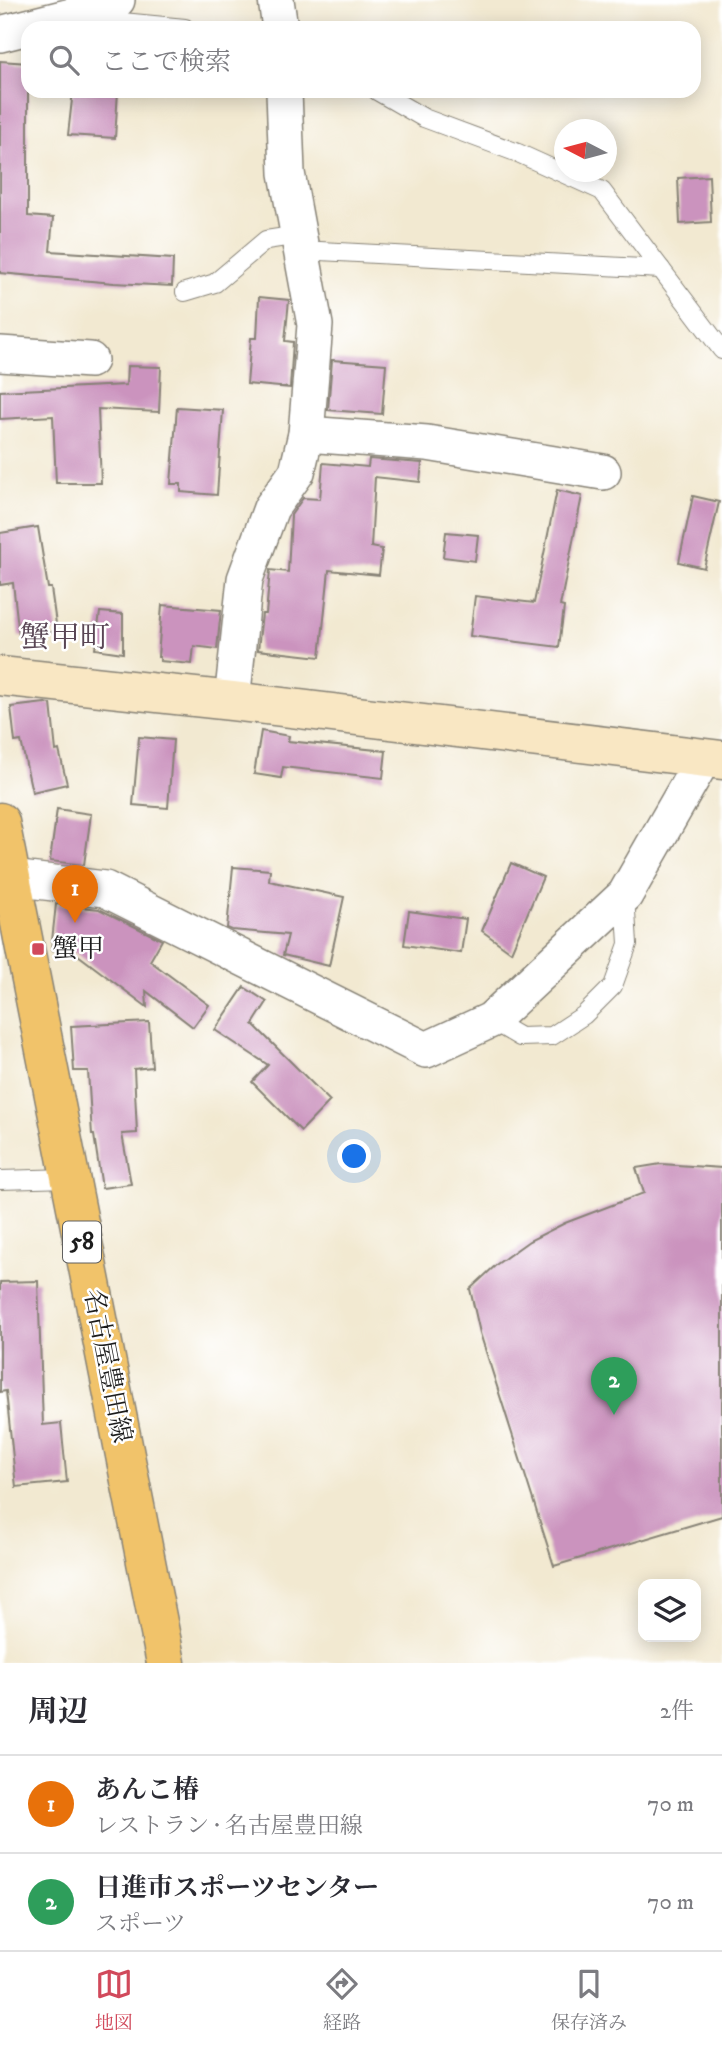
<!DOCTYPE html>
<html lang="ja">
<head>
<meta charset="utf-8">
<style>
	:root { --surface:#fff; --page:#f2f2f3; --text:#2b2b33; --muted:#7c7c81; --line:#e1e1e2; --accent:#d1495b }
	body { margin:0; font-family:"IM FELL DW Pica","Noto Serif JP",serif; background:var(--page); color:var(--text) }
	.controls { position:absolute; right:21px; bottom:21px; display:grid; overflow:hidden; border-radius:14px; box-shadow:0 4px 18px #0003 }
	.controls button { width:63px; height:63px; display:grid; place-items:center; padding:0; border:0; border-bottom:2px solid var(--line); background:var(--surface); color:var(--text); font:35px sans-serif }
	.compass { position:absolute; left:554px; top:119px; width:63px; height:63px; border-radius:50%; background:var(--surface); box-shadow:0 4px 18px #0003; rotate:276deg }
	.you { position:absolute; left:355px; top:1157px; width:24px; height:24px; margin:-18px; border:5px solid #fff; border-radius:50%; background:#1a73e8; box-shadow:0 0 0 10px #1a73e833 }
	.badge { display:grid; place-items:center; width:46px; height:46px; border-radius:50%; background:var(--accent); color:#fff; font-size:23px; font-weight:700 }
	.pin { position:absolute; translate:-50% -58px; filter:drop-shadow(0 2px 4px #0008) }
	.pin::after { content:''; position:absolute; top:37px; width:24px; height:21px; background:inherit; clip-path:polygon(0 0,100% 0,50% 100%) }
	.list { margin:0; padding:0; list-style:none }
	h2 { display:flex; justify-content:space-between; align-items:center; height:91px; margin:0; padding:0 28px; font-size:30px }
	h2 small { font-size:23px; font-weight:400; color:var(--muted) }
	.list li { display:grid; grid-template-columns:46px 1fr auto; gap:21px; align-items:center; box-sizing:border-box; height:98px; padding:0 28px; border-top:2px solid var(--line) }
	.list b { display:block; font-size:26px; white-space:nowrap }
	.list p { margin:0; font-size:23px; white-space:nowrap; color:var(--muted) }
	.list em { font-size:23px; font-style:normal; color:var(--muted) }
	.icon { flex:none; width:38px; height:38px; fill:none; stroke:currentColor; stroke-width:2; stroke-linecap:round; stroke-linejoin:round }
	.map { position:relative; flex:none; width:722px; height:1663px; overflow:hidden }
	.search { position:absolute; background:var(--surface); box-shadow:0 4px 18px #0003; left:21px; right:21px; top:21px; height:77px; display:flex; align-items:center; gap:18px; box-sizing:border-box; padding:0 24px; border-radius:21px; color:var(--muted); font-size:26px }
	.sheet { height:287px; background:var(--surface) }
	nav { display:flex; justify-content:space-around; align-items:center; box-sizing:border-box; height:98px; border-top:2px solid var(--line); background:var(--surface); font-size:19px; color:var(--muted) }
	nav a { display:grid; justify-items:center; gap:4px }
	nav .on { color:var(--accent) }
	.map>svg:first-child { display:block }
	.building { fill:#cb93be }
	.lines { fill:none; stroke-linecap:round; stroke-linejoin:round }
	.lane-casing { stroke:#878276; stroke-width:20 }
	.street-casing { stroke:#878276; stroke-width:38 }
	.secondary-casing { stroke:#878276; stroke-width:41 }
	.primary-casing { stroke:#878276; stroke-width:41 }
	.lane { stroke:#fff; stroke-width:18 }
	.street { stroke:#fff; stroke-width:35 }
	.secondary { stroke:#f9e7c3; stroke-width:38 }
	.primary { stroke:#f1c36a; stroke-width:38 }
	.poi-dot { fill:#d1495b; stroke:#fff; stroke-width:2.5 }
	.labels { text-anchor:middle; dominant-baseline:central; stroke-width:5; stroke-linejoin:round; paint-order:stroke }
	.shield { fill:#fff; stroke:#606060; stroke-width:2 }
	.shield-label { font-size:24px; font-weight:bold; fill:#1c1c1c }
	.poi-label { font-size:26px; fill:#1c1c1c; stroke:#fff; text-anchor:start }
	.street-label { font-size:26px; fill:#1c1c1c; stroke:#fff }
	.quarter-label { font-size:30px; fill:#594655; stroke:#fff }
</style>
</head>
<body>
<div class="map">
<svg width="722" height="1663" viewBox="0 0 722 1663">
	<rect width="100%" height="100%" fill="#fff"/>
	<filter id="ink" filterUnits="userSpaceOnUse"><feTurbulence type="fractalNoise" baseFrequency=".0143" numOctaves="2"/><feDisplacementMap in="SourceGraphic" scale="14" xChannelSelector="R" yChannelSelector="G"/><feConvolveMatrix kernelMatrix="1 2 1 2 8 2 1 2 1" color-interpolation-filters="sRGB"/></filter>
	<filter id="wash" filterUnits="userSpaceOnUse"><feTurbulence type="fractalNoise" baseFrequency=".00686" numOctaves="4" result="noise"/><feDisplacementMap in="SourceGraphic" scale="28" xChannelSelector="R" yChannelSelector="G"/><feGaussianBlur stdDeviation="1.57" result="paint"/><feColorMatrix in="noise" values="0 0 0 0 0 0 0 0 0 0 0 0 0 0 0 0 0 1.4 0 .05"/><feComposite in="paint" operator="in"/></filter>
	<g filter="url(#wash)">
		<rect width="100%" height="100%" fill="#f2e9d1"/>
		<g id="blocks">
			<g class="building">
				<polygon points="0,61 28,63 28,216 53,218 50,251 173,259 172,286 114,283 0,273"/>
				<polygon points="73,91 118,91 115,138 68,135"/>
				<polygon points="709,176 711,222 680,224 678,178"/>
				<polygon points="259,297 289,300 285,341 293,342 290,388 247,384 251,338 257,338"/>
				<polygon points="332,360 386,364 382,414 328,410"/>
				<polygon points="127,366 161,367 159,412 98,409 101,483 56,483 53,416 0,419 0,391 126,385"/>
				<polygon points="177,407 223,410 217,495 181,492 181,484 171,484"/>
				<polygon points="369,459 422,463 420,482 375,477 371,547 382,549 379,575 329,570 320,657 258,650 262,614 266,614 270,570 288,572 291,515 303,498 320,499 323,463 368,467"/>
				<polygon points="557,490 582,496 560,606 564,607 559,647 470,636 475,596 534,603"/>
				<polygon points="693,496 719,502 704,568 679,562"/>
				<polygon points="38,527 48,588 51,588 57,631 19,636 13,583 0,585 0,533"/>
				<polygon points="446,532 478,535 475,561 443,557"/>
				<polygon points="162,605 221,610 217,649 194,646 192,664 160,661 160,657 158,657"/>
				<polygon points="100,612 123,614 123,653 95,649"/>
				<polygon points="45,703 51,704 56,751 59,750 67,784 32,792 21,741 15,742 11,707"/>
				<polygon points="261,731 289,736 288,741 386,751 383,778 283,767 281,778 254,774"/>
				<polygon points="139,737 173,740 168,808 133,805"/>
				<polygon points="57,809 91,814 84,865 50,861"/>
				<polygon points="511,863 543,877 511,952 482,931"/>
				<polygon points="233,867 270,870 269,881 344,897 329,966 283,955 288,935 232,930 227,928"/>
				<polygon points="56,904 99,909 162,940 150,961 209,1005 193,1027 146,991 147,1007 74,952 51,950"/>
				<polygon points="409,911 466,919 461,953 404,945"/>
				<polygon points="244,987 267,1002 253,1024 330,1101 301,1131 252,1082 268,1065 215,1030"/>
				<polygon points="149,1022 152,1067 134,1069 137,1133 122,1134 131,1184 102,1188 94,1135 92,1135 88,1071 74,1071 71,1026"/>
				<polygon points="661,1164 722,1168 722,1516 554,1566 480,1333 470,1289 497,1264 529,1241 565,1223 644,1193 636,1168"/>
				<polygon points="38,1281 43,1425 61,1423 67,1482 16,1487 6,1391 0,1392 0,1282"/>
			</g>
		</g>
	</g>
	<g filter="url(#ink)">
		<use href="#blocks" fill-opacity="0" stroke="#878276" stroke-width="2"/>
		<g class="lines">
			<defs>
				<g id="lane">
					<polyline points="91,19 185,28"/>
					<polyline points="377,91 424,118 518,153 602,191 722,350"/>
					<polyline points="301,250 661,269"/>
					<polyline points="185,292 215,283 266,240 299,235"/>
					<polyline points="491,1020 520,1037 552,1036 584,1015 613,986 628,944 625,895"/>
					<polyline points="0,1180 69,1178"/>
				</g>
				<g id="street">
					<polyline points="276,0 280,28"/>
					<polyline points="0,34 95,10 117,0"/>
					<polyline points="0,354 90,360"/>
					<polyline points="306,434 427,443 603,472"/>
					<polyline points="232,701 245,579 271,508 297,472 306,434 315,325 287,173 284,91"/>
					<polyline points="11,878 105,889 426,1050 491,1020 625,895 703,759"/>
				</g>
				<polyline id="secondary" points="0,676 232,701 722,760"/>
				<polyline id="primary" points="0,822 166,1663"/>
			</defs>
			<use href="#lane" class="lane-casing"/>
			<use href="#street" class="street-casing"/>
			<use href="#secondary" class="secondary-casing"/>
			<use href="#primary" class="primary-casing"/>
			<use href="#lane" class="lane"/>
			<use href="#street" class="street"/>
			<use href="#secondary" class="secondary"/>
			<use href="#primary" class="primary"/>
		</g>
	</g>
	<rect class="poi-dot" x="31" y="942" width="14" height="14" rx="3.5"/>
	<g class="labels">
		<rect class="shield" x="63" y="1221.5" width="38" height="41" rx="5"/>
		<g class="shield-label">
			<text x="82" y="1242">58</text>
		</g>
		<g class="poi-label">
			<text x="52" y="949">蟹甲</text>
		</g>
		<g class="street-label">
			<text transform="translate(107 1366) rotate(79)">名古屋豊田線</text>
		</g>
		<g class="quarter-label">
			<text x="65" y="638">蟹甲町</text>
		</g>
	</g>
</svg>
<div class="controls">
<button><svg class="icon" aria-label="layers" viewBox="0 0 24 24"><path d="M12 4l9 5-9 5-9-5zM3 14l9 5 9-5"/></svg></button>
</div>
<svg class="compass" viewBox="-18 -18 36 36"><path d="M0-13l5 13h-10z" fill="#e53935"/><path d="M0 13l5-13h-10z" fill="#7c7c81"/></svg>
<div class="you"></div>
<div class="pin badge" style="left:75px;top:923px;background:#e8710a">1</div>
<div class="pin badge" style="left:614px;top:1415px;background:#2e9e5b">2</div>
<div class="search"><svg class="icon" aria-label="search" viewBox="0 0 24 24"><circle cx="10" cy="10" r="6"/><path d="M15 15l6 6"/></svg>ここで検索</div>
</div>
<section class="sheet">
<h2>周辺<small>2件</small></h2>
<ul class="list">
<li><span class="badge" style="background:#e8710a">1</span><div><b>あんこ椿</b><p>レストラン · 名古屋豊田線</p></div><em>70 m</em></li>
<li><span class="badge" style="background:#2e9e5b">2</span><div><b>日進市スポーツセンター</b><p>スポーツ</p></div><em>70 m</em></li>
</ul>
</section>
<nav>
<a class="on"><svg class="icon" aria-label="map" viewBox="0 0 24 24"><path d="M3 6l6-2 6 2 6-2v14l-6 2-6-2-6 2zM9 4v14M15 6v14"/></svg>地図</a>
<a><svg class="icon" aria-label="directions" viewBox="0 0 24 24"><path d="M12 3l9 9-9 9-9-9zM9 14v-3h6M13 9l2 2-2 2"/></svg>経路</a>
<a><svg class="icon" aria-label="saved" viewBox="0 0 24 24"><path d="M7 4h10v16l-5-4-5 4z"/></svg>保存済み</a>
</nav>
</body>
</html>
